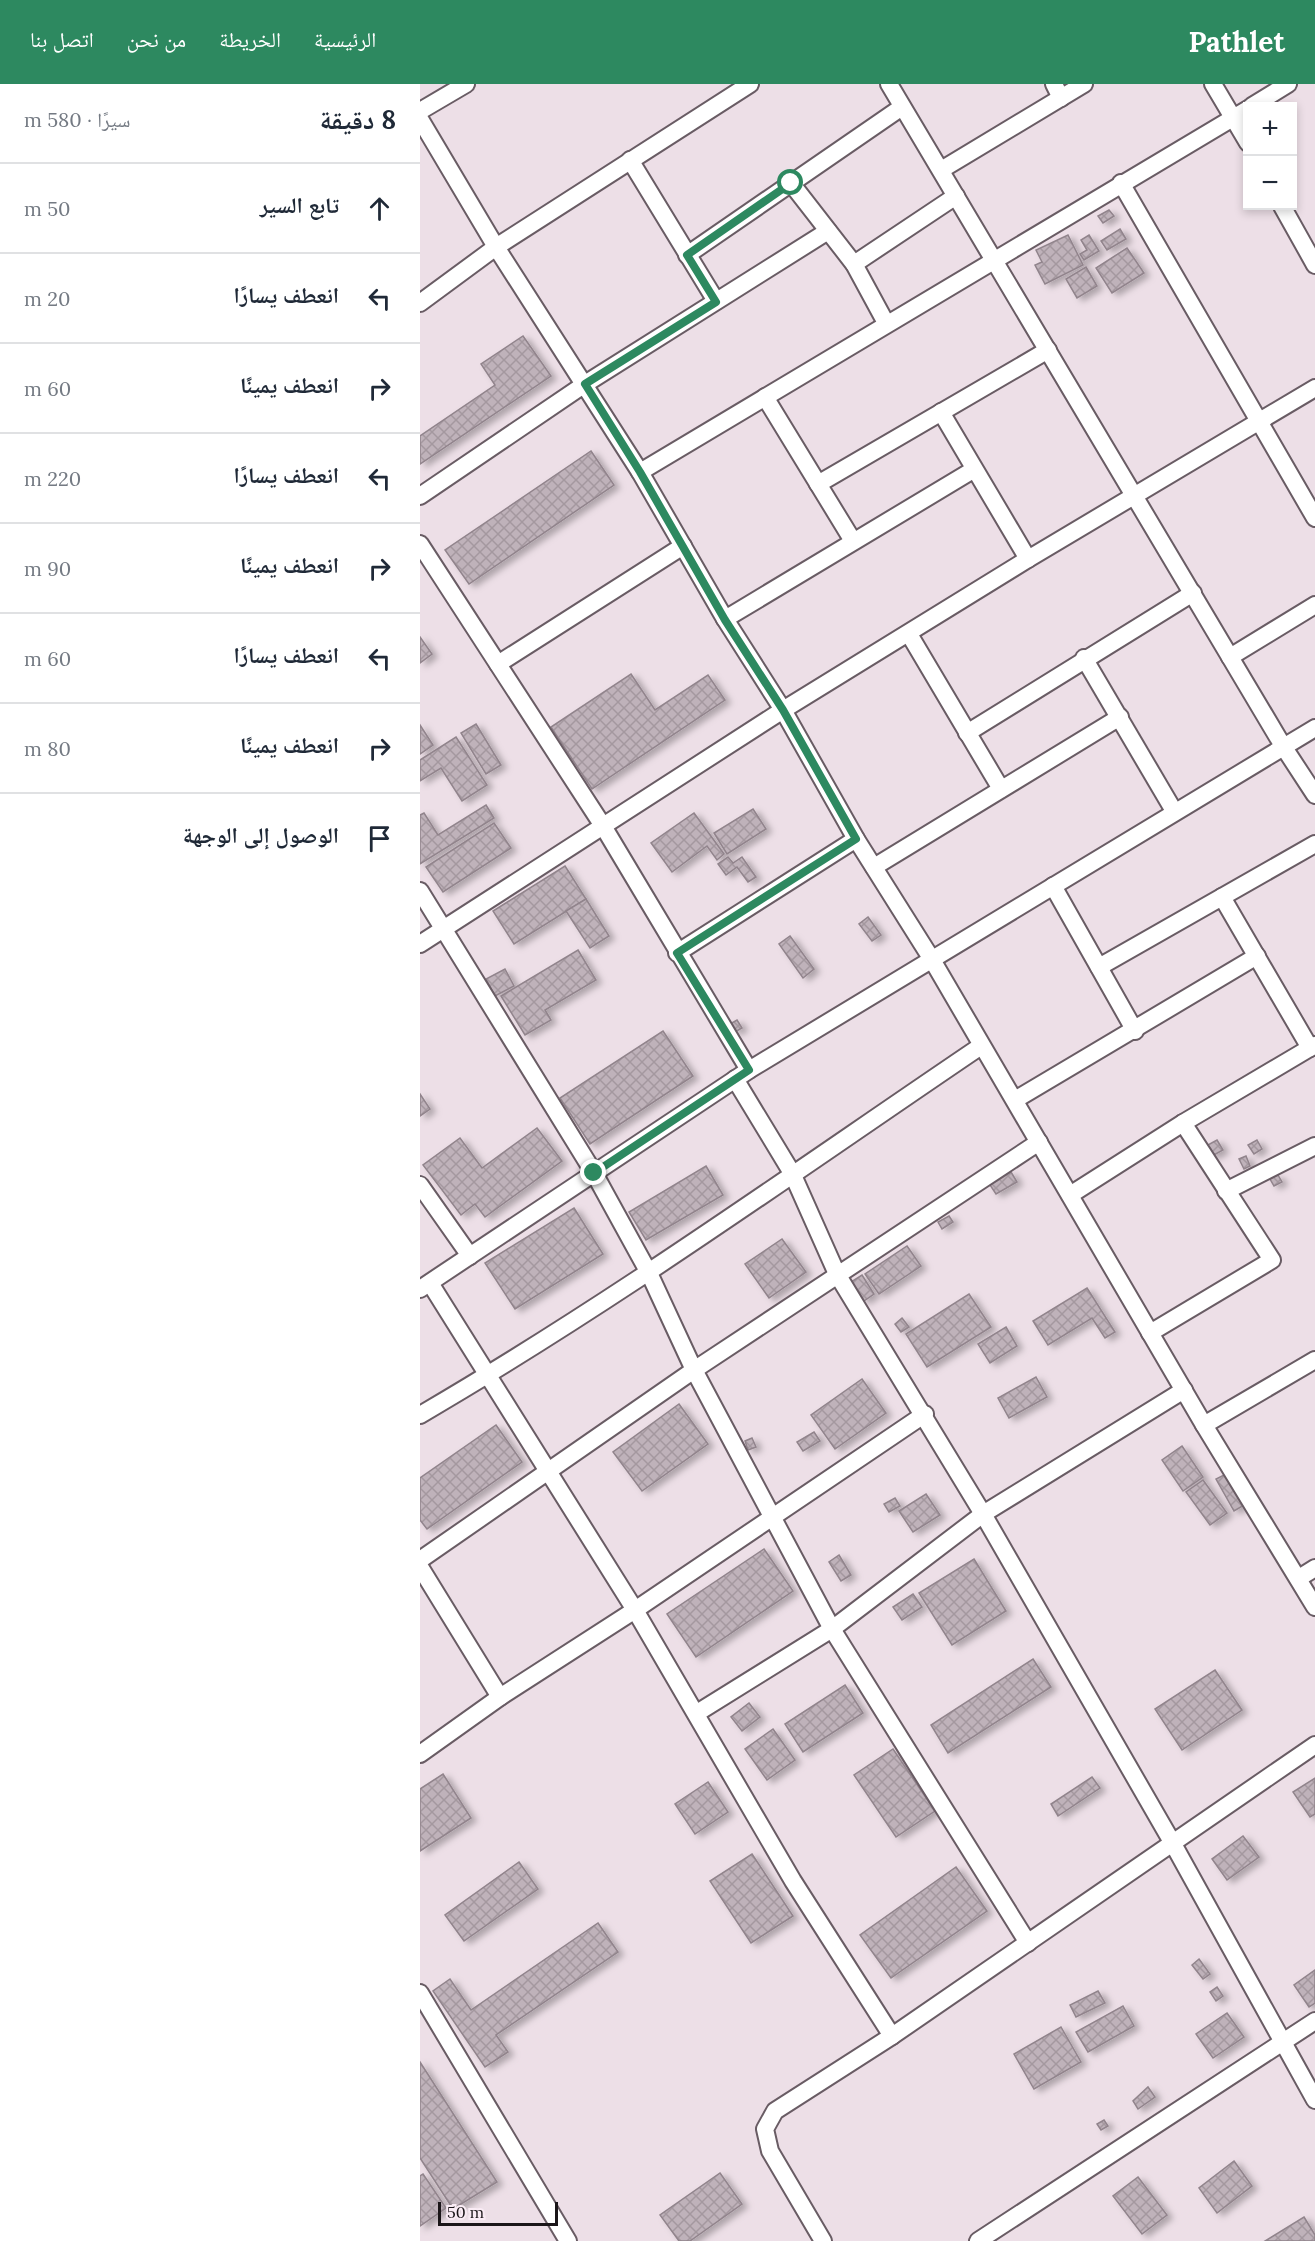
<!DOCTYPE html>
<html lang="ar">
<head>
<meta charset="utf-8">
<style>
	:root { --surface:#fff; --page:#f2f2f3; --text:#1f2937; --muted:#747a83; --line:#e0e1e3; --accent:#2d8960 }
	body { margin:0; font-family:Lora,"Noto Naskh Arabic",serif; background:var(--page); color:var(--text); direction:rtl }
	.controls { position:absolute; right:18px; top:18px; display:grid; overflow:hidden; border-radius:0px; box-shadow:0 3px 9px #0003 }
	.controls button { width:54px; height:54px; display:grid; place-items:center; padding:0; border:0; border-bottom:2px solid var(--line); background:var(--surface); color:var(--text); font:30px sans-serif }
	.scale { position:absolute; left:18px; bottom:15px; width:120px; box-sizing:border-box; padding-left:6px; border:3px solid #1a1518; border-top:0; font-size:16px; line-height:21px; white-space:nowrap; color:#1a1518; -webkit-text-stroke:4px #faecf5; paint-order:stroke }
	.stop { position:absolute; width:18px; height:18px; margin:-14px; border:4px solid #2d8960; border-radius:50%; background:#fff }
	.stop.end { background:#2d8960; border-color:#fff; box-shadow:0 2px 6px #0008 }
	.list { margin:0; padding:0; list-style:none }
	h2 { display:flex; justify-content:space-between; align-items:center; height:78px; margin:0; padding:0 24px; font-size:26px }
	h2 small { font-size:20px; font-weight:400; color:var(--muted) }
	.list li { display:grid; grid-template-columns:39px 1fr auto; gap:18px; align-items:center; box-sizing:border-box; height:90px; padding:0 24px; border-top:2px solid var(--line) }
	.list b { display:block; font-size:22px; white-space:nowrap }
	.list em { font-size:20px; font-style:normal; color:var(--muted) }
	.icon { flex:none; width:33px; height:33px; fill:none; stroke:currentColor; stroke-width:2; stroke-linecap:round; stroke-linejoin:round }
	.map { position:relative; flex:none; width:895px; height:2157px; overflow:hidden; direction:ltr }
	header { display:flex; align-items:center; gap:36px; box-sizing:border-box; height:84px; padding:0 30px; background:var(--accent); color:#fff }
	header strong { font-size:28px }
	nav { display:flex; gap:33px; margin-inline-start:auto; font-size:21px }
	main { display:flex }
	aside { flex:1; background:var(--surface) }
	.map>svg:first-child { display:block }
	.building { fill:url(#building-cross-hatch); stroke:#91848c; stroke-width:1.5; filter:url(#shadow) }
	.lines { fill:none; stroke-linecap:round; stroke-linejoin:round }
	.minor-casing { stroke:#695c64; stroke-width:20 }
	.minor { stroke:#fff; stroke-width:16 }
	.route { stroke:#2d8960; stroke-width:8 }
</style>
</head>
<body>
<header>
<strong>Pathlet</strong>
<nav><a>الرئيسية</a><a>الخريطة</a><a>من نحن</a><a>اتصل بنا</a></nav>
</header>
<main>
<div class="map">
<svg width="895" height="2157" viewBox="0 0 895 2157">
	<defs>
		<pattern id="building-cross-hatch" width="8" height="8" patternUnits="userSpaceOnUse" patternTransform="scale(1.5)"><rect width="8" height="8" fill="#bfb2ba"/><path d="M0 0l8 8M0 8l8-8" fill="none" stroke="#a4989f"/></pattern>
		<filter id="shadow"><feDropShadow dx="5.5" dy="3" stdDeviation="3" flood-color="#0004"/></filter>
	</defs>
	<rect width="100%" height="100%" fill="#eddfe7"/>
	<g class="building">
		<polygon points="689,126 694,132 683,139 678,132"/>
		<polygon points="700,145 706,155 687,166 681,157"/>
		<polygon points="648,151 663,181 625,200 615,181 622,178 616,166"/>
		<polygon points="669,151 679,167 664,176 660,170 667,166 661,156"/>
		<polygon points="707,164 724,189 692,209 676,184"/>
		<polygon points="666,183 677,202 657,214 646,195"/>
		<polygon points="103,252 131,292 0,380 0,352 75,301 61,280"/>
		<polygon points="171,367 194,401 49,500 25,466"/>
		<polygon points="0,553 12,570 0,579"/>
		<polygon points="211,590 235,626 288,591 305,616 172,705 131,643"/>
		<polygon points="56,640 81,681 66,690 41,649"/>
		<polygon points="0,641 13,661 0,670"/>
		<polygon points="36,653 67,701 42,717 21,684 0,697 0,676"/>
		<polygon points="66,721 74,734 0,780 0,731 4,729 18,751"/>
		<polygon points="333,725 346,745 307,770 294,749"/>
		<polygon points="274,729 304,770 297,776 287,762 252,788 231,759"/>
		<polygon points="74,739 91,764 23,808 6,783"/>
		<polygon points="308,773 313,779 322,773 336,793 328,798 317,783 306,791 298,780"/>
		<polygon points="145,782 166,815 94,860 73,827"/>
		<polygon points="166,815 189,852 170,864 146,827"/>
		<polygon points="448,833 461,851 452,857 439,840"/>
		<polygon points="370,852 394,885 383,894 359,860"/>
		<polygon points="158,866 176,896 125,926 131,936 105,951 81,912"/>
		<polygon points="85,885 94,902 75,912 66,895"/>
		<polygon points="317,936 322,944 315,948 310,940"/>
		<polygon points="243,947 273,992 170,1060 140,1014"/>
		<polygon points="0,1010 10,1025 0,1032"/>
		<polygon points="117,1044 142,1077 65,1133 55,1120 41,1131 3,1081 40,1054 62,1084"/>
		<polygon points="797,1056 803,1066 792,1072 786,1062"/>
		<polygon points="837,1056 842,1065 834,1070 828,1061"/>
		<polygon points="826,1072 830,1082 824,1085 819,1075"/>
		<polygon points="286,1082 303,1111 226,1156 209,1128"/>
		<polygon points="591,1088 597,1098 576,1110 570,1101"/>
		<polygon points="858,1091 862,1098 854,1102 850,1095"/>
		<polygon points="154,1124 183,1170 95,1225 65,1179"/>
		<polygon points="529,1132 533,1138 522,1145 518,1138"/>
		<polygon points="362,1155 386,1188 349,1214 325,1180"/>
		<polygon points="487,1162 501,1182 459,1210 445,1190"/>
		<polygon points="442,1191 454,1210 444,1217 431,1198"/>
		<polygon points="667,1204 695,1248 685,1254 672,1234 628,1261 613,1237"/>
		<polygon points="549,1210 571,1243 507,1283 486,1250"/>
		<polygon points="482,1234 489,1243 481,1248 475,1240"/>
		<polygon points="586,1243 597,1262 570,1279 558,1260"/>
		<polygon points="616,1293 627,1313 589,1334 578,1314"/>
		<polygon points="442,1295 466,1329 415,1365 391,1331"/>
		<polygon points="259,1320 288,1360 222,1407 193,1368"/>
		<polygon points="76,1341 102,1378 7,1445 0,1436 0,1394"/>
		<polygon points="394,1348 400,1357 383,1367 377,1358"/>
		<polygon points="332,1354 336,1363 328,1366 325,1357"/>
		<polygon points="762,1362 783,1393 763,1407 742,1376"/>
		<polygon points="808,1389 826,1420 814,1427 796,1395"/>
		<polygon points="783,1396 807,1429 790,1441 766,1408"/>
		<polygon points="506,1410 520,1431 493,1448 479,1427"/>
		<polygon points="475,1414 480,1422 469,1428 464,1420"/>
		<polygon points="344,1465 373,1507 276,1573 247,1530"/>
		<polygon points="419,1471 431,1491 421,1497 409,1478"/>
		<polygon points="554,1475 586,1527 532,1561 499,1509"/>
		<polygon points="493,1510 502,1523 482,1536 473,1523"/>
		<polygon points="613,1575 631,1603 528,1669 511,1641"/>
		<polygon points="795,1586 822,1626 762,1666 735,1625"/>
		<polygon points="425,1601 443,1629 383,1668 365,1640"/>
		<polygon points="329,1619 340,1633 322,1647 311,1633"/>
		<polygon points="353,1645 375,1676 347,1696 325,1665"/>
		<polygon points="473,1665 515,1727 476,1753 434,1691"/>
		<polygon points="23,1690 51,1734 0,1767 0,1705"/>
		<polygon points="672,1693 680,1704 638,1732 631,1720"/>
		<polygon points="895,1694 895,1730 890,1733 873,1708"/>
		<polygon points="288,1698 308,1728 275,1750 255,1720"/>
		<polygon points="823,1752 839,1773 807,1796 792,1775"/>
		<polygon points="332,1770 373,1832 331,1859 290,1797"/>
		<polygon points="99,1778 118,1805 44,1857 25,1831"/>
		<polygon points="536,1783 567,1827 471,1894 440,1851"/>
		<polygon points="178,1839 198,1868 76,1951 88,1968 65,1983 13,1907 30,1895 51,1926"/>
		<polygon points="779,1875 790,1890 783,1895 772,1881"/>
		<polygon points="895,1886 895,1919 889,1923 874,1901"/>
		<polygon points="797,1903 803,1912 796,1917 790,1908"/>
		<polygon points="678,1907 685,1919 656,1933 650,1921"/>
		<polygon points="703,1922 714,1942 668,1968 656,1948"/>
		<polygon points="807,1929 824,1953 793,1974 776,1950"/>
		<polygon points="641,1943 661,1978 614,2005 594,1970"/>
		<polygon points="0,1978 77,2098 33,2125 0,2074"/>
		<polygon points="728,2003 735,2013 718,2025 713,2017"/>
		<polygon points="684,2036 688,2042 681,2046 677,2040"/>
		<polygon points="814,2077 832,2102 797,2129 779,2104"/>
		<polygon points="300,2089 322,2120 270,2157 259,2157 240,2131"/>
		<polygon points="3,2090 26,2124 0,2142 0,2092"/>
		<polygon points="718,2093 747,2131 722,2150 693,2112"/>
		<polygon points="884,2133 895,2151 895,2157 845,2157"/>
	</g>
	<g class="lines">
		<defs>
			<g id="minor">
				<polyline points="469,0 863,662 895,711"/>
				<polyline points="634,0 641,14"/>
				<polyline points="793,0 828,59"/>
				<polyline points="832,22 868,0"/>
				<polyline points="0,27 46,0"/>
				<polyline points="0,35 76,163 220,388 305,535 363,626 436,755 511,874 784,1341 895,1523"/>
				<polyline points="210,76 296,217"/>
				<polyline points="521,86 664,0"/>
				<polyline points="371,99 434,180 466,239"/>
				<polyline points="701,99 895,434"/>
				<polyline points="862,122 895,181"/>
				<polyline points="267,171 482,23"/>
				<polyline points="434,180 536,112"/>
				<polyline points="0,219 76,163 330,0"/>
				<polyline points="345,313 433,457"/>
				<polyline points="521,328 608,475"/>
				<polyline points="220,388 828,25"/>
				<polyline points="398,400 628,266"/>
				<polyline points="0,412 165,300 408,147"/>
				<polyline points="0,460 183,742 329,986"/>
				<polyline points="305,535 553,386"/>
				<polyline points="489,550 581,705"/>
				<polyline points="810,573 895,521"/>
				<polyline points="664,574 754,727"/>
				<polyline points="78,580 263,462"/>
				<polyline points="547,649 773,509"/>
				<polyline points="454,783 700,633"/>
				<polyline points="633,802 715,947"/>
				<polyline points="0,807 174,1089 229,1189 274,1286 412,1545 608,1859"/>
				<polyline points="802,813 890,964"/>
				<polyline points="0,860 363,626 608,475 895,304"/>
				<polyline points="257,869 436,755"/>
				<polyline points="679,883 895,760"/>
				<polyline points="315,995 372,1089 417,1190 563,1430 752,1758 895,2016"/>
				<polyline points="595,1016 837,872"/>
				<polyline points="0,1101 50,1172"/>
				<polyline points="806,1107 895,1062"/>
				<polyline points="650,1111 763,1039 895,961"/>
				<polyline points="10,1199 215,1526 373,1797 472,1952"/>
				<polyline points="0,1205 329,986 895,644"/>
				<polyline points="730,1249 852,1176 763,1039"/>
				<path d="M0,1331C194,1218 376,1087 561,962"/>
				<polyline points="784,1341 895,1276"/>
				<polyline points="0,1476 274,1286 619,1058"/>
				<polyline points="0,1483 80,1613"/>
				<polyline points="879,1494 895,1484"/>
				<polyline points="277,1629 412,1545 563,1430 764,1306"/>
				<polyline points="0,1670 80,1613 215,1526 505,1330"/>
				<polyline points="0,1909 148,2157"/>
				<polyline points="403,2157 350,2067 345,2045 355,2027 472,1952 895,1661"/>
				<polyline points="558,2157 895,1937"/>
			</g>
		</defs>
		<use href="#minor" class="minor-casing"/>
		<use href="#minor" class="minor"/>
	</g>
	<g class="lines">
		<polyline class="route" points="174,1089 329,986 257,869 436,755 363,626 305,536 220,388 165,300 296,218 267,171 371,99"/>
	</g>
</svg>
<div class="controls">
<button>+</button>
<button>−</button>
</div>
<div class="scale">50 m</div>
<div class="stop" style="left:371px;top:99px"></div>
<div class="stop end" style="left:174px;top:1089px"></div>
</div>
<aside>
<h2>8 دقيقة<small>سيرًا · 580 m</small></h2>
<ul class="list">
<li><svg class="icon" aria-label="ahead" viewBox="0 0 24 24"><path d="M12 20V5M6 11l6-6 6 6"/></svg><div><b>تابع السير</b></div><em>50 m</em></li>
<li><svg class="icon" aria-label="left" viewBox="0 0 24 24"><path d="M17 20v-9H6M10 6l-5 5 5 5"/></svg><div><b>انعطف يسارًا</b></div><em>20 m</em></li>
<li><svg class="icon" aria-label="right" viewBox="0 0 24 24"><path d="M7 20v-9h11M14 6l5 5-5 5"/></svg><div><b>انعطف يمينًا</b></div><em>60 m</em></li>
<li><svg class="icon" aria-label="left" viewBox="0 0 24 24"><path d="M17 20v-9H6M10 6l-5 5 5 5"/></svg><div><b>انعطف يسارًا</b></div><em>220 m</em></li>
<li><svg class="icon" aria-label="right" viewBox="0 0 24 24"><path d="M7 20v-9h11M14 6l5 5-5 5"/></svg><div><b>انعطف يمينًا</b></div><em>90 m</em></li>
<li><svg class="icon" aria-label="left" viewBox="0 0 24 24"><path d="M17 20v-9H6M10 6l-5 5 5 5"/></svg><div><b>انعطف يسارًا</b></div><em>60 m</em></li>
<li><svg class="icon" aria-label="right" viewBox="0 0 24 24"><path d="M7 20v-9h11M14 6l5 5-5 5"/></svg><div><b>انعطف يمينًا</b></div><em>80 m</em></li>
<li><svg class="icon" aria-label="arrive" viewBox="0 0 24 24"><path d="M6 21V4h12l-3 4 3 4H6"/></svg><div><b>الوصول إلى الوجهة</b></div></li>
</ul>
</aside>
</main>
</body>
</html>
